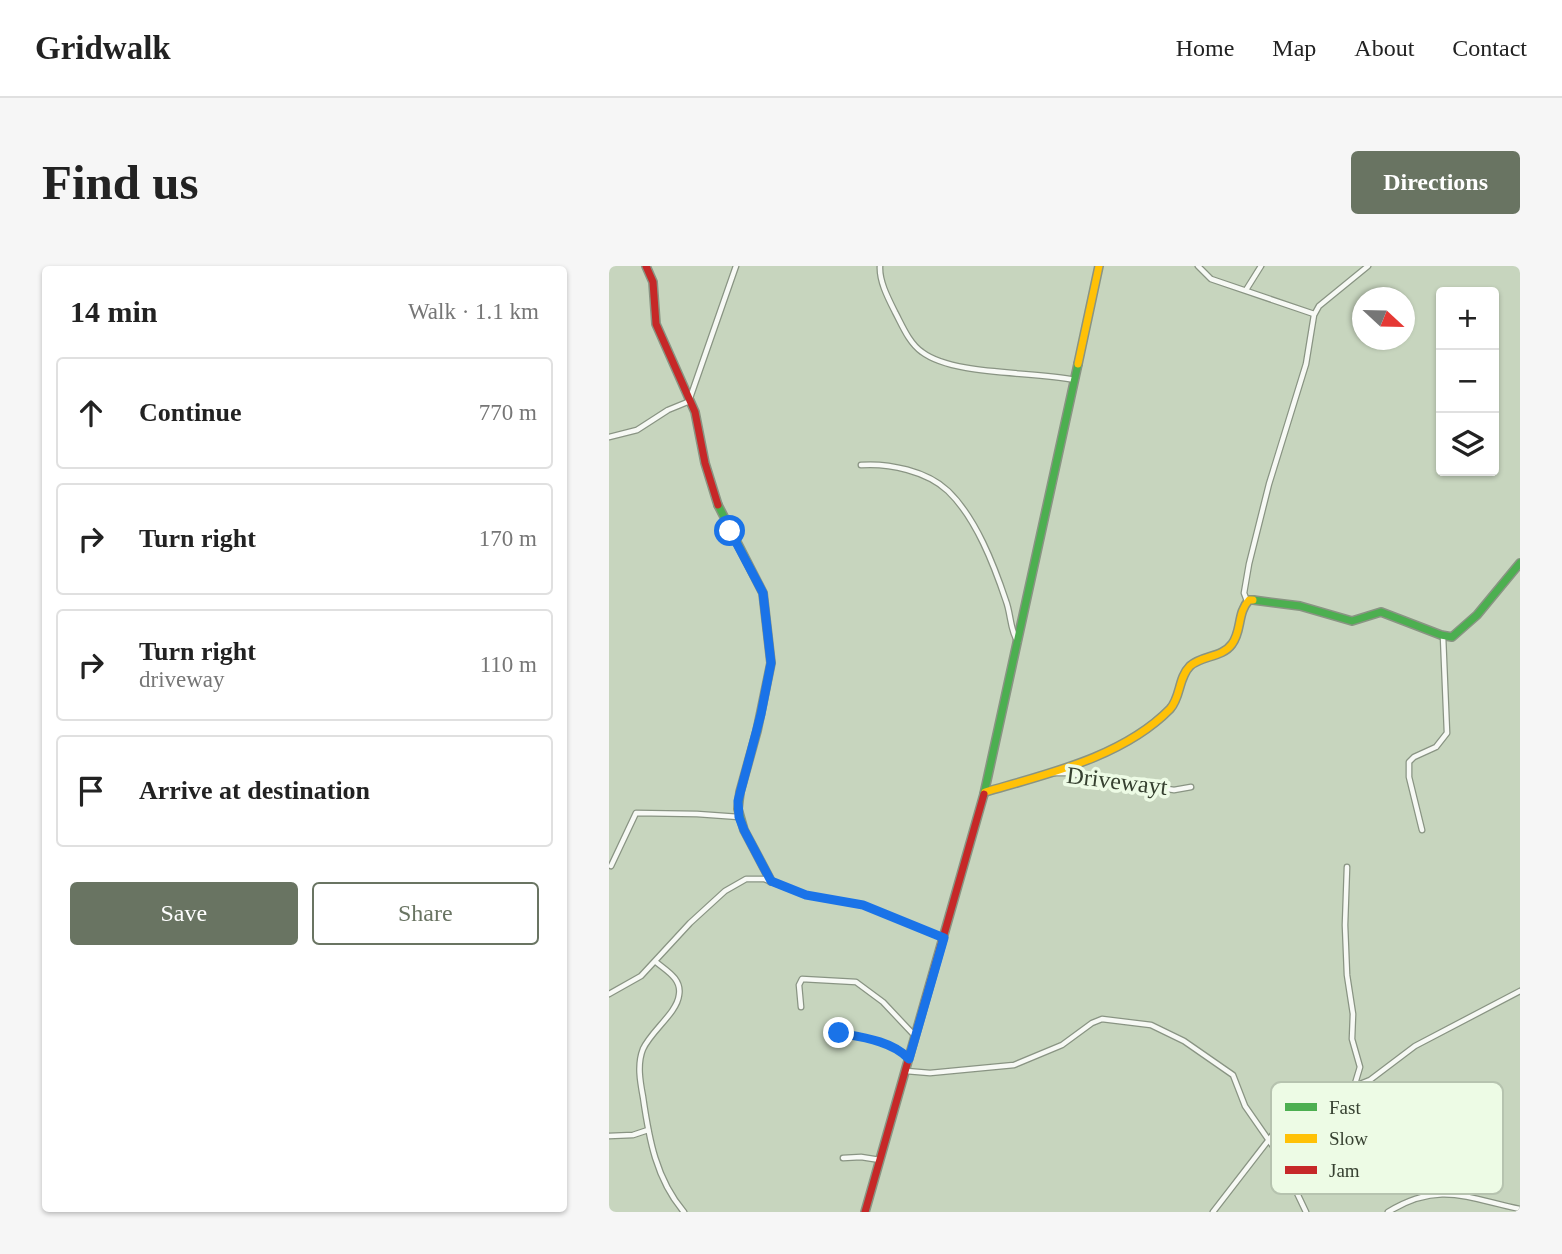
<!DOCTYPE html>
<html lang="en">
<head>
<meta charset="utf-8">
<style>
	:root { --surface:#fff; --page:#f6f6f6; --text:#222; --muted:#767676; --line:#e0e0e0; --accent:#697462 }
	body { margin:0; font-family:"Times New Roman",serif; background:var(--page); color:var(--text) }
	.controls { position:absolute; right:21px; top:21px; display:grid; overflow:hidden; border-radius:7px; box-shadow:0 2px 5px #0004 }
	.controls button { width:63px; height:63px; display:grid; place-items:center; padding:0; border:0; border-bottom:2px solid var(--line); background:var(--surface); color:var(--text); font:35px sans-serif }
	.compass { position:absolute; left:743px; top:21px; width:63px; height:63px; border-radius:50%; background:var(--surface); box-shadow:0 2px 5px #0004; rotate:112deg }
	.stop { position:absolute; width:21px; height:21px; margin:-16px; border:5px solid #1a73e8; border-radius:50%; background:#fff }
	.stop.end { background:#1a73e8; border-color:#fff; box-shadow:0 2px 7px #0008 }
	.list { margin:0; padding:0; list-style:none }
	h2 { display:flex; justify-content:space-between; align-items:center; height:91px; margin:0; padding:0 28px; font-size:30px }
	h2 small { font-size:23px; font-weight:400; color:var(--muted) }
	.list li { display:grid; grid-template-columns:46px 1fr auto; gap:21px; align-items:center; box-sizing:border-box; height:112px; margin:0 14px 14px; padding:0 14px; border:2px solid var(--line); border-radius:7px }
	.list b { display:block; font-size:26px; white-space:nowrap }
	.list p { margin:0; font-size:23px; white-space:nowrap; color:var(--muted) }
	.list em { font-size:23px; font-style:normal; color:var(--muted) }
	.actions { display:flex; gap:14px; padding:21px 28px }
	.actions a { flex:1; padding:16px 0; border:2px solid var(--accent); border-radius:7px; text-align:center; font-size:24px; color:var(--accent) }
	.actions .main { background:var(--accent); color:#fff }
	.icon { flex:none; width:38px; height:38px; fill:none; stroke:currentColor; stroke-width:2; stroke-linecap:round; stroke-linejoin:round }
	.map { position:relative; flex:none; width:911px; height:946px; overflow:hidden; border-radius:7px }
	header { display:flex; align-items:center; gap:42px; box-sizing:border-box; height:98px; padding:0 35px; background:var(--surface); border-bottom:2px solid var(--line) }
	header strong { font-size:33px }
	nav { display:flex; gap:38px; margin-inline-start:auto; font-size:24px }
	.intro { display:flex; align-items:center; justify-content:space-between; box-sizing:border-box; height:168px; padding:0 42px }
	h1 { margin:0; font-size:49px }
	.button { padding:18px 32px; border-radius:7px; background:var(--accent); color:#fff; font-size:24px; font-weight:700 }
	main { display:flex; gap:42px; padding:0 42px }
	aside { flex:1; background:var(--surface); border-radius:7px; box-shadow:0 2px 5px #0004 }
	.map>svg:first-child { display:block }
	.lines { fill:none; stroke-linecap:round; stroke-linejoin:round }
	.street-casing { stroke:#899483; stroke-width:7 }
	.fast-casing { stroke:#899483; stroke-width:10 }
	.slow-casing { stroke:#899483; stroke-width:10 }
	.jam-casing { stroke:#899483; stroke-width:10 }
	.street { stroke:#f7f9f5; stroke-width:4.5 }
	.fast { stroke:#4caf50; stroke-width:7 }
	.slow { stroke:#ffc107; stroke-width:7 }
	.jam { stroke:#c62828; stroke-width:7 }
	.route { stroke:#1a73e8; stroke-width:9 }
	.labels { text-anchor:middle; dominant-baseline:central; stroke-width:7; stroke-linejoin:round; paint-order:stroke }
	.street-label { font-size:24px; fill:#364030; stroke:#edfbe5 }
	.key { fill:#edfbe5; stroke:#b6c3af; stroke-width:2 }
	.key-label { font-size:19px; fill:#364030 }
</style>
</head>
<body>
<header>
<strong>Gridwalk</strong>
<nav><a>Home</a><a>Map</a><a>About</a><a>Contact</a></nav>
</header>
<div class="intro"><h1>Find us</h1><a class="button">Directions</a></div>
<main>
<aside>
<h2>14 min<small>Walk · 1.1 km</small></h2>
<ul class="list">
<li><svg class="icon" aria-label="ahead" viewBox="0 0 24 24"><path d="M12 20V5M6 11l6-6 6 6"/></svg><div><b>Continue</b></div><em>770 m</em></li>
<li><svg class="icon" aria-label="right" viewBox="0 0 24 24"><path d="M7 20v-9h11M14 6l5 5-5 5"/></svg><div><b>Turn right</b></div><em>170 m</em></li>
<li><svg class="icon" aria-label="right" viewBox="0 0 24 24"><path d="M7 20v-9h11M14 6l5 5-5 5"/></svg><div><b>Turn right</b><p>driveway</p></div><em>110 m</em></li>
<li><svg class="icon" aria-label="arrive" viewBox="0 0 24 24"><path d="M6 21V4h12l-3 4 3 4H6"/></svg><div><b>Arrive at destination</b></div></li>
</ul>
<div class="actions"><a class="main">Save</a><a>Share</a></div>
</aside>
<div class="map">
<svg width="911" height="946" viewBox="0 0 911 946">
	<rect width="100%" height="100%" fill="#c7d5be"/>
	<g class="lines">
		<defs>
			<g id="street">
				<path d="M271,0C270,15 279,32 286,46C293,59 300,77 313,86C345,110 424,105 466,114"/>
				<polyline points="589,0 602,13 705,48"/>
				<polyline points="637,24 652,0"/>
				<polyline points="81,132 127,0"/>
				<polyline points="0,171 28,164 59,144 81,135"/>
				<path d="M252,199C280,197 318,205 339,225C367,252 385,299 397,335C402,348 401,365 409,376"/>
				<polyline points="638,335 635,327 640,298 660,218 697,98 705,49 710,40 759,0"/>
				<polyline points="442,507 457,507 565,524 582,521"/>
				<polyline points="813,564 800,511 800,496 805,491 827,481 838,467 834,370"/>
				<polyline points="2,600 27,547 88,548 130,551"/>
				<polyline points="738,601 736,659 738,709 744,748 743,773 751,801 745,821"/>
				<path d="M47,696C58,705 73,713 70,729C68,747 42,765 34,783C28,798 31,815 34,831C40,873 47,913 75,946"/>
				<polyline points="0,728 32,710 81,657 116,625 137,613 155,613 197,629 254,639 335,672"/>
				<polyline points="192,741 190,719 193,713 247,716 274,736 306,770"/>
				<path d="M230,767C252,771 284,775 300,792"/>
				<polyline points="297,805 321,807 405,799 453,779 483,757 493,753 542,759 575,775 624,809 636,840 670,889 697,946"/>
				<polyline points="0,870 24,869 39,864"/>
				<polyline points="234,892 252,891 271,894"/>
				<polyline points="604,946 665,867 695,844 728,827 761,814 806,780 911,725"/>
				<path d="M779,946C830,915 858,932 911,943"/>
			</g>
			<g id="fast">
				<polyline points="109,239 154,327 162,397 148,465 131,526 129,543 135,564 162,615"/>
				<polyline points="644,334 691,340 743,355 772,346 832,369 843,371 868,349 911,297"/>
				<polyline points="375,528 469,98"/>
			</g>
			<g id="slow">
				<polyline points="469,98 490,0"/>
				<path d="M376,526C438,508 514,491 561,443C572,431 569,412 581,400C593,389 613,392 623,378C633,365 628,347 640,334H644"/>
			</g>
			<g id="jam">
				<polyline points="37,0 44,16 47,58 86,146 96,197 109,239"/>
				<polyline points="256,946 375,528"/>
			</g>
		</defs>
		<use href="#street" class="street-casing"/>
		<use href="#fast" class="fast-casing"/>
		<use href="#slow" class="slow-casing"/>
		<use href="#jam" class="jam-casing"/>
		<use href="#street" class="street"/>
		<use href="#fast" class="fast"/>
		<use href="#slow" class="slow"/>
		<use href="#jam" class="jam"/>
	</g>
	<g class="lines">
		<path class="route" d="M121,265L154,327L162,397L152,448L129,535L130,551L135,564L162,615L197,629L254,639L335,672L300,793C284,775 252,771 230,767"/>
	</g>
	<g class="labels">
		<g class="street-label">
			<text transform="translate(508 515) rotate(7)">Drivewayt</text>
		</g>
	</g>
	<rect x="662" y="816" width="232" height="112" rx="10" class="key"/>
	<rect x="676" y="837" width="32" height="8" fill="#4caf50"/>
	<rect x="676" y="868" width="32" height="9" fill="#ffc107"/>
	<rect x="676" y="900" width="32" height="8" fill="#c62828"/>
	<g class="key-label">
		<text x="720" y="848">Fast</text>
		<text x="720" y="879">Slow</text>
		<text x="720" y="911">Jam</text>
	</g>
</svg>
<div class="controls">
<button>+</button>
<button>−</button>
<button><svg class="icon" aria-label="layers" viewBox="0 0 24 24"><path d="M12 4l9 5-9 5-9-5zM3 14l9 5 9-5"/></svg></button>
</div>
<svg class="compass" viewBox="-18 -18 36 36"><path d="M0-13l5 13h-10z" fill="#e53935"/><path d="M0 13l5-13h-10z" fill="#767676"/></svg>
<div class="stop" style="left:121px;top:265px"></div>
<div class="stop end" style="left:230px;top:767px"></div>
</div>
</main>
</body>
</html>
